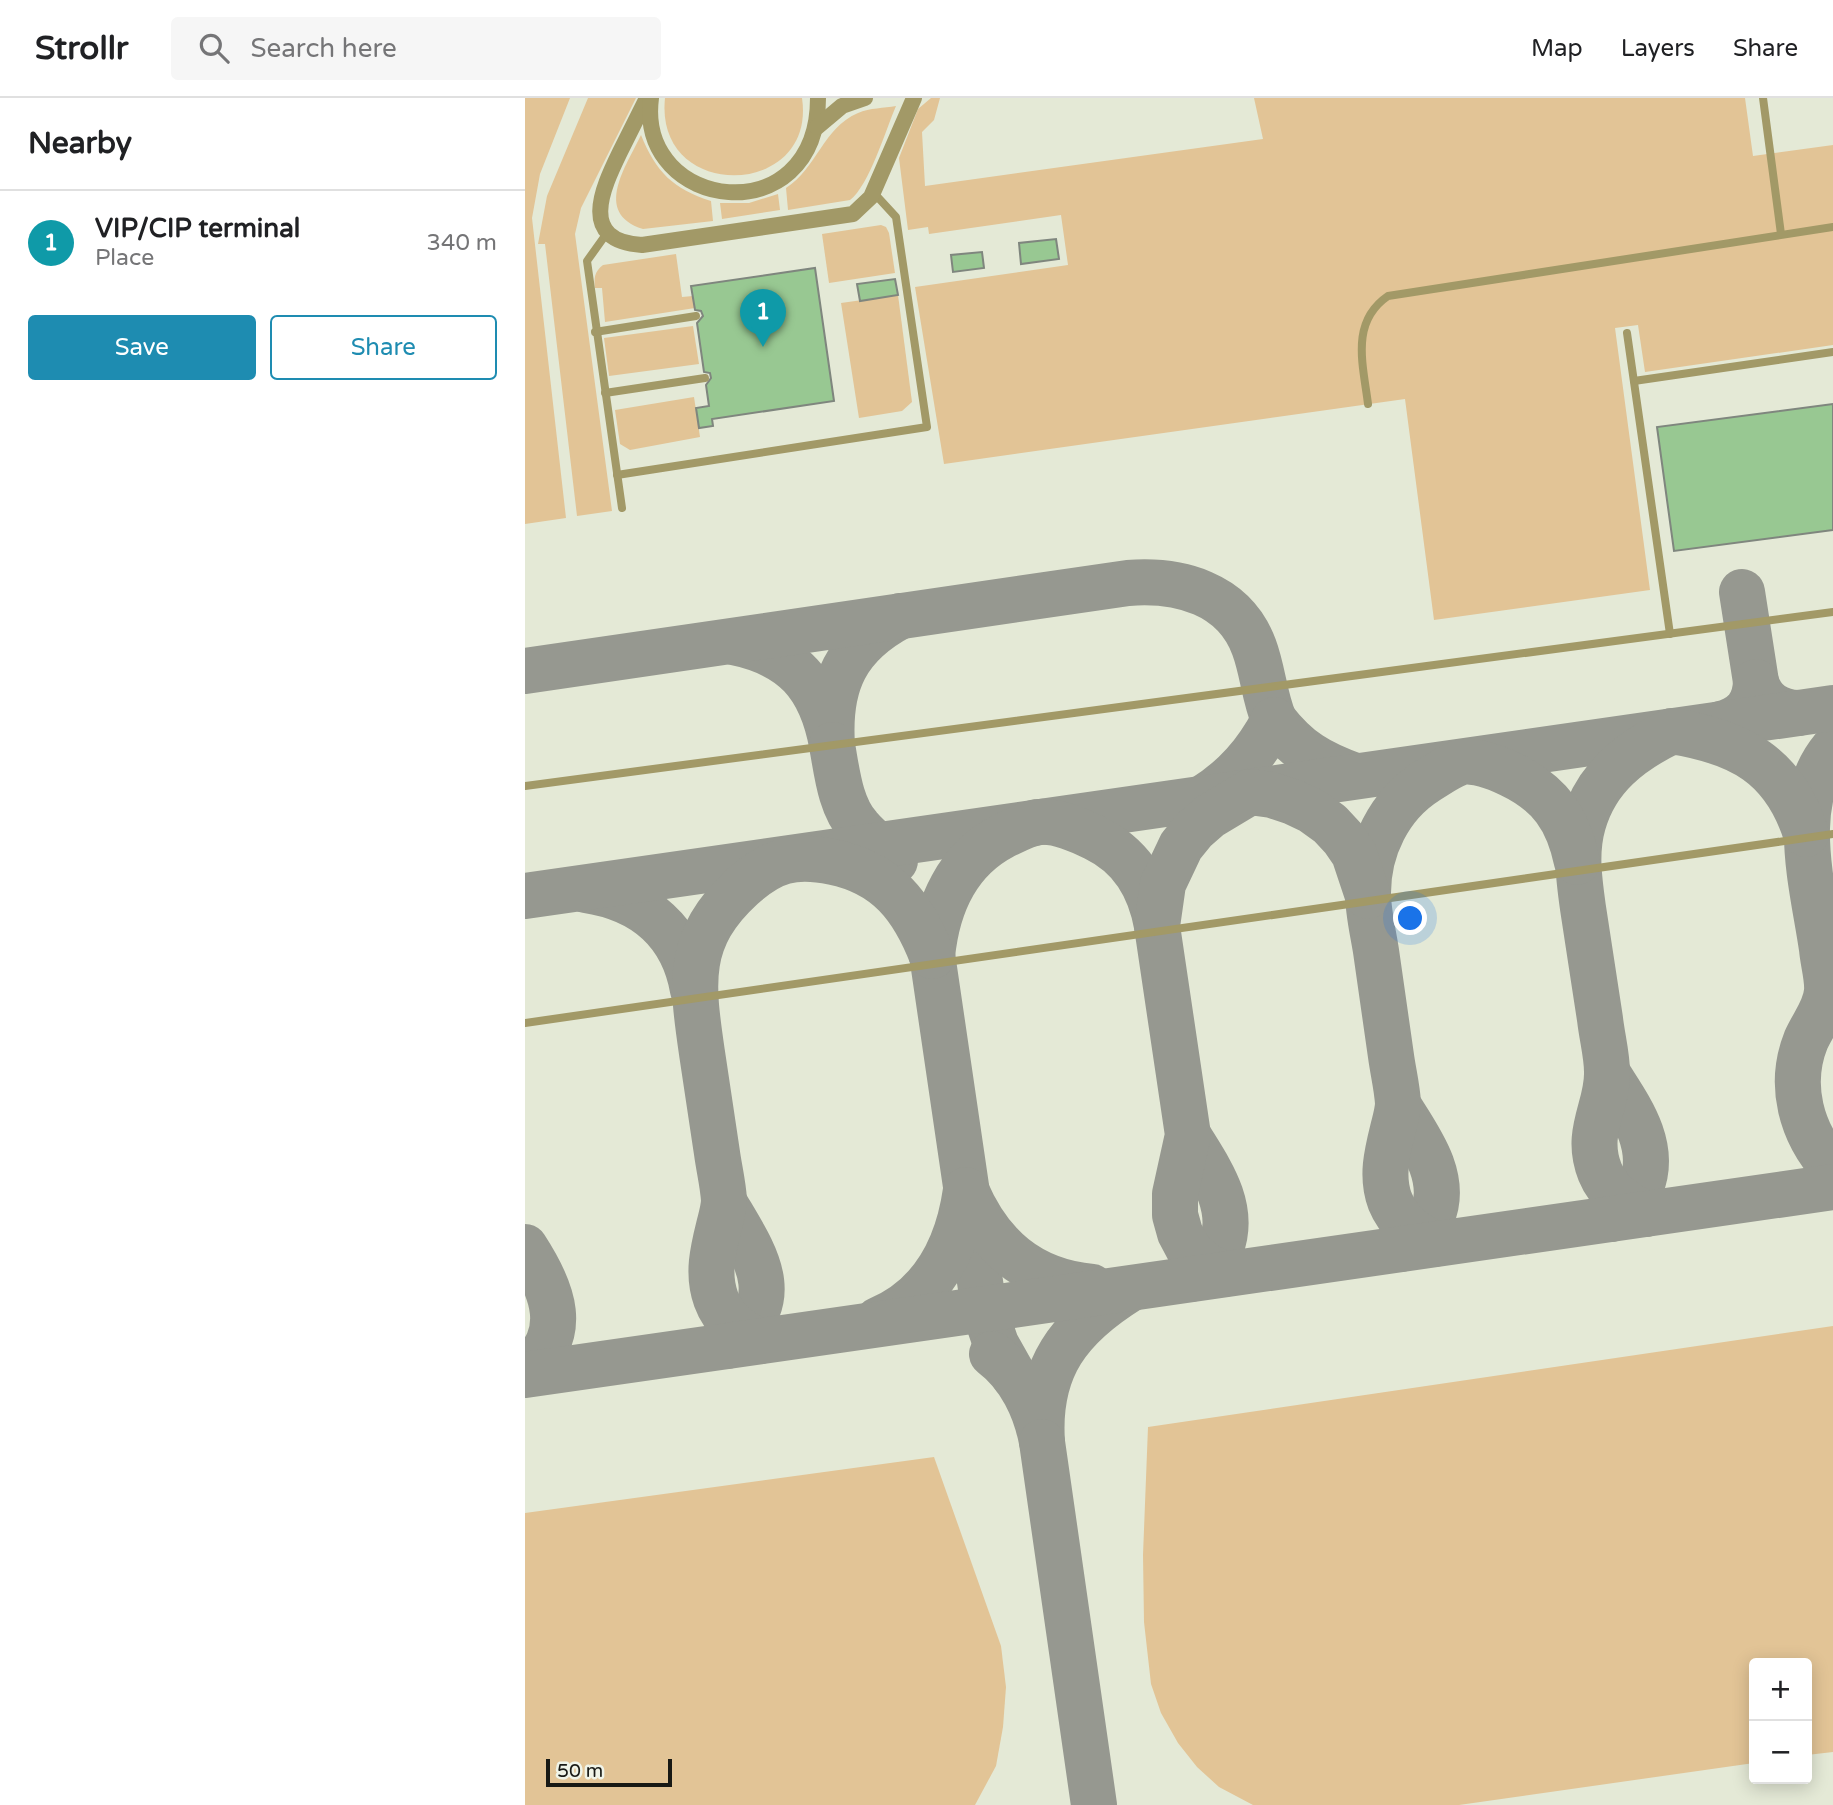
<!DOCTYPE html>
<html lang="en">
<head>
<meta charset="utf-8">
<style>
	:root { --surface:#fff; --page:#f6f6f6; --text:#202124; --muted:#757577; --line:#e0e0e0; --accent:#1e8cb1 }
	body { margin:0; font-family:"Varela Round",sans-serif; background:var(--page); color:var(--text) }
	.controls { position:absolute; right:21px; bottom:21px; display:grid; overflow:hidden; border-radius:7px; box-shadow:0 4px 18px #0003 }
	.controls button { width:63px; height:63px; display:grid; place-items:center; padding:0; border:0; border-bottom:2px solid var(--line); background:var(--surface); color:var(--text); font:35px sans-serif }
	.scale { position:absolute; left:21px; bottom:18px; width:126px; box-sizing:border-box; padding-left:7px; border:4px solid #181915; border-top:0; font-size:19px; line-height:24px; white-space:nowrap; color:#181915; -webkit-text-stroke:5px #f0f4e8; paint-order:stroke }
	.you { position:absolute; left:886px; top:821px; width:24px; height:24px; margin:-18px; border:5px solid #fff; border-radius:50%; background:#1a73e8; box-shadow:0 0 0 10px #1a73e833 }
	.badge { display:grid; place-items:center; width:46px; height:46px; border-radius:50%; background:var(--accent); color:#fff; font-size:23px; font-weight:700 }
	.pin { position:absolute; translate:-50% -58px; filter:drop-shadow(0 2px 4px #0008) }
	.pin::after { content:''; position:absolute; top:37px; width:24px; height:21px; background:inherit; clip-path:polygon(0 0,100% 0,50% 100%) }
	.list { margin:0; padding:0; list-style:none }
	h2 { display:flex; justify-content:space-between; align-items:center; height:91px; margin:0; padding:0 28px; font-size:30px }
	h2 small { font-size:23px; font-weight:400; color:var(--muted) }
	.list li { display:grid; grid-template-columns:46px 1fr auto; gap:21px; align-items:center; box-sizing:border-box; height:105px; padding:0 28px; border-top:2px solid var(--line) }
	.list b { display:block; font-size:26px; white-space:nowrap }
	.list p { margin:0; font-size:23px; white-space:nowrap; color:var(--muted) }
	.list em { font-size:23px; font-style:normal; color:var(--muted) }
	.actions { display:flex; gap:14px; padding:21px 28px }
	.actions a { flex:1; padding:16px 0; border:2px solid var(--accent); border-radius:7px; text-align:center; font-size:24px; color:var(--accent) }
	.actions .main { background:var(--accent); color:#fff }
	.icon { flex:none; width:38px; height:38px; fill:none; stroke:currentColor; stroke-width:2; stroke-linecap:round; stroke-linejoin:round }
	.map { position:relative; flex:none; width:1308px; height:1707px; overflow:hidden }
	header { display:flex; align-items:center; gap:42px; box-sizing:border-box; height:98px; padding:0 35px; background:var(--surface); border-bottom:2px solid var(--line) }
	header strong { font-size:33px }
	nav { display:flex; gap:38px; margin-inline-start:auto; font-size:24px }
	.search { width:490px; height:63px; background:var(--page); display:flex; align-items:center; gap:18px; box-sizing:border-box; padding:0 24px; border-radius:7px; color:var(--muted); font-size:26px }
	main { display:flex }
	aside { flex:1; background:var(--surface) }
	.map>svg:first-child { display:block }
	.built { fill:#e4e9d6; fill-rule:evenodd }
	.green { fill:#e2c496 }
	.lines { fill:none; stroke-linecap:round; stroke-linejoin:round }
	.taxiway { stroke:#969890; stroke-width:46 }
	.building { fill:#98c892; stroke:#7f867e; stroke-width:2 }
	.service { stroke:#a29967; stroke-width:8 }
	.minor { stroke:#a29967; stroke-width:16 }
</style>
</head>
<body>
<header>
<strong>Strollr</strong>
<div class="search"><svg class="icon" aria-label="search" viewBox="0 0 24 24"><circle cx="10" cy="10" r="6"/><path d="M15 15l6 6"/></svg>Search here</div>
<nav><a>Map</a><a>Layers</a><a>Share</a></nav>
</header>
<main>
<aside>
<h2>Nearby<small></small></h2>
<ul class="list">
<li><span class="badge" style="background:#0f9aa8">1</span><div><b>VIP/CIP terminal</b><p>Place</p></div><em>340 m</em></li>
</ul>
<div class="actions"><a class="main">Save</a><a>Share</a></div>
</aside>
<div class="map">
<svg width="1308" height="1707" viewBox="0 0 1308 1707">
	<rect width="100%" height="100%" fill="#f0f4e8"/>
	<path class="built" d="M0,0H1308V1707H0ZM1229,1565H1282V1681H1229Z"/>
	<g class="green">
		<polygon points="0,0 45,0 15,76 7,120 41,420 0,426"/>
		<polygon points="63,0 111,0 56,110 50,136 87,413 52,418 20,146 13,146 22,98"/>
		<path d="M140,0H277C292,101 129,105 140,0Z"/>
		<polygon points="406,0 415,0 409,22 397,34 400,88 738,41 729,0 1220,0 1228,58 1308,47 1308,247 1120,274 1113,227 1090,230 1125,492 909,522 880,301 419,366 390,189 543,167 536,117 404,136 403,129 383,132 374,60 393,11"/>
		<path d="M371,8C361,31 344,88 325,102L263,112L261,90C292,70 298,30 333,15C345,10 359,10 371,8Z"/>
		<path d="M116,37C131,74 148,91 186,103L188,123L118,131C67,115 102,67 116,37Z"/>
		<polygon points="253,96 255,112 197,121 195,105 224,105"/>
		<polygon points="356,127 361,129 364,135 370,175 304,185 297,136"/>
		<path d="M151,156L157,199L168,198L170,210L80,224L77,190H70C69,180 69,174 78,167Z"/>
		<polygon points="373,197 387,304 377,313 334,320 316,205"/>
		<polygon points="168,228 174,266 84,278 79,240"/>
		<polygon points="169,299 175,339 105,352 95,346 90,312"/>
		<polygon points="1308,1228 1308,1654 1282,1657 1282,1565 1229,1565 1229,1665 934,1707 728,1707 694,1689 672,1669 653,1645 636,1615 626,1586 619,1524 618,1457 623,1329"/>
		<polygon points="409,1359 476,1548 481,1589 478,1629 471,1668 450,1707 0,1707 0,1415"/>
	</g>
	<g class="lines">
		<g class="taxiway">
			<polyline points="1217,494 1231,584"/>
			<path d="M208,544C268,556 296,587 307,647C303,586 321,547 376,518"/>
			<path d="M0,573L603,485C654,481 709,495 729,549C738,573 739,598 749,622"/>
			<path d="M1196,626C1218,620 1230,608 1231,584C1237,604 1252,614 1273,615"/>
			<path d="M307,647C312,674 315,708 334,729C345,742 358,751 370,763"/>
			<path d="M1308,651C1263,705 1288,788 1297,851C1298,864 1303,880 1302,893C1301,911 1288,926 1281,942C1263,987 1276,1035 1308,1070"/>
			<path d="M678,700C710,680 731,656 749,622C773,653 794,665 830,678"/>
			<path d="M61,792C120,801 158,834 168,892"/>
			<polyline points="0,798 1308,610"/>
			<polyline points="403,829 459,1211 471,1246 489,1278"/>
			<path d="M407,858C412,808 432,762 478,738C489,733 501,726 513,724C531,722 554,732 570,740C607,758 625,789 632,828"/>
			<path d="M1083,976C1103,1008 1133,1047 1116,1089C1111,1102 1096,1112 1086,1121"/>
			<path d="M873,1007C893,1039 924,1079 907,1119C901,1133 887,1143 876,1151"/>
			<path d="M663,1037C683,1070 712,1108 696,1150C691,1163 677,1173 666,1181"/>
			<path d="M199,1104C230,1157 264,1201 202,1248"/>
			<path d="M1121,1116C1101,1106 1084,1096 1075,1074C1059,1034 1083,1009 1082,974C1082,957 1077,939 1075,921C1069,884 1064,847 1058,810C1054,781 1050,754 1058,726C1071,679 1106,653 1147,633C1215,644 1259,667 1281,736"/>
			<path d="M909,1146C890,1136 874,1125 865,1103C856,1079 862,1055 868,1031C870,1023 873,1013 873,1005C872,989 868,973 866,958C861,923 856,888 851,853C848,834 843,814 843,795C843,751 864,707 902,683C912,677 923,669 934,665C948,660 972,670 985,676C1025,695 1043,721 1052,764"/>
			<path d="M0,1149C28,1192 46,1236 0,1273"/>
			<polyline points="699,1176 680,1167 664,1152 655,1135 650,1117 650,1096 663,1037 632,828 638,786 656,748 669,732 685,718 725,694 747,697 768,704 787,713 805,726 818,740 829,756 843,798"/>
			<path d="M353,1222C408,1199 433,1149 441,1092C465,1148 504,1183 567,1189"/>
			<path d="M235,1243C215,1234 199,1223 191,1201C182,1176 188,1152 194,1128C196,1120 199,1110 199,1102C198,1086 194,1070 192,1055C187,1021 182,988 177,955C167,886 160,841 217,789C247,762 269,756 308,764C362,775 388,809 407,858"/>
			<path d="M467,1256C495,1277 511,1311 517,1344C512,1270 544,1229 605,1191"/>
			<polyline points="0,1277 1308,1089"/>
			<polyline points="517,1344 569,1707"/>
		</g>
	</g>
	<g class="building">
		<polygon points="531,141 534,161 496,166 494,145"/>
		<polygon points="457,154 459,170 428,174 426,157"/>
		<polygon points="290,170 309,303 187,321 188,328 174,330 171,310 184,308 181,287 186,280 185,275 179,274 172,225 178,218 176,213 170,212 166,188"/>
		<polygon points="370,181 373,197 335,203 332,186"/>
		<polygon points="1308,306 1308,432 1149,453 1132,329"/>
	</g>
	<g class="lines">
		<g class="service">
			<polyline points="1238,0 1256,136"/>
			<polyline points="82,135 62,163 97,410"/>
			<polyline points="70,234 171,218"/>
			<polyline points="1102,235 1145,536"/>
			<polyline points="1109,283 1308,254"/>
			<polyline points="80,295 180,280"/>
			<path d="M843,306C838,266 825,224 863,198L1308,129"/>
			<polyline points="92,377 402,329 371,119 348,94"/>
			<polyline points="0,688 1308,514"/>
			<polyline points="0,925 1308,736"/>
		</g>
		<g class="minor">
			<path d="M122,0C113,18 104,36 95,54C77,91 53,143 117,147L328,116L346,99L389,0"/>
			<path d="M126,0C111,114 293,137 293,0"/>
			<polyline points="292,29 317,8 340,0"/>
		</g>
	</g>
</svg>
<div class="controls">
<button>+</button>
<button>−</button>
</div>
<div class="scale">50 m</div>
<div class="you"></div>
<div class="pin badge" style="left:238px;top:249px;background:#0f9aa8">1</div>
</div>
</main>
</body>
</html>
